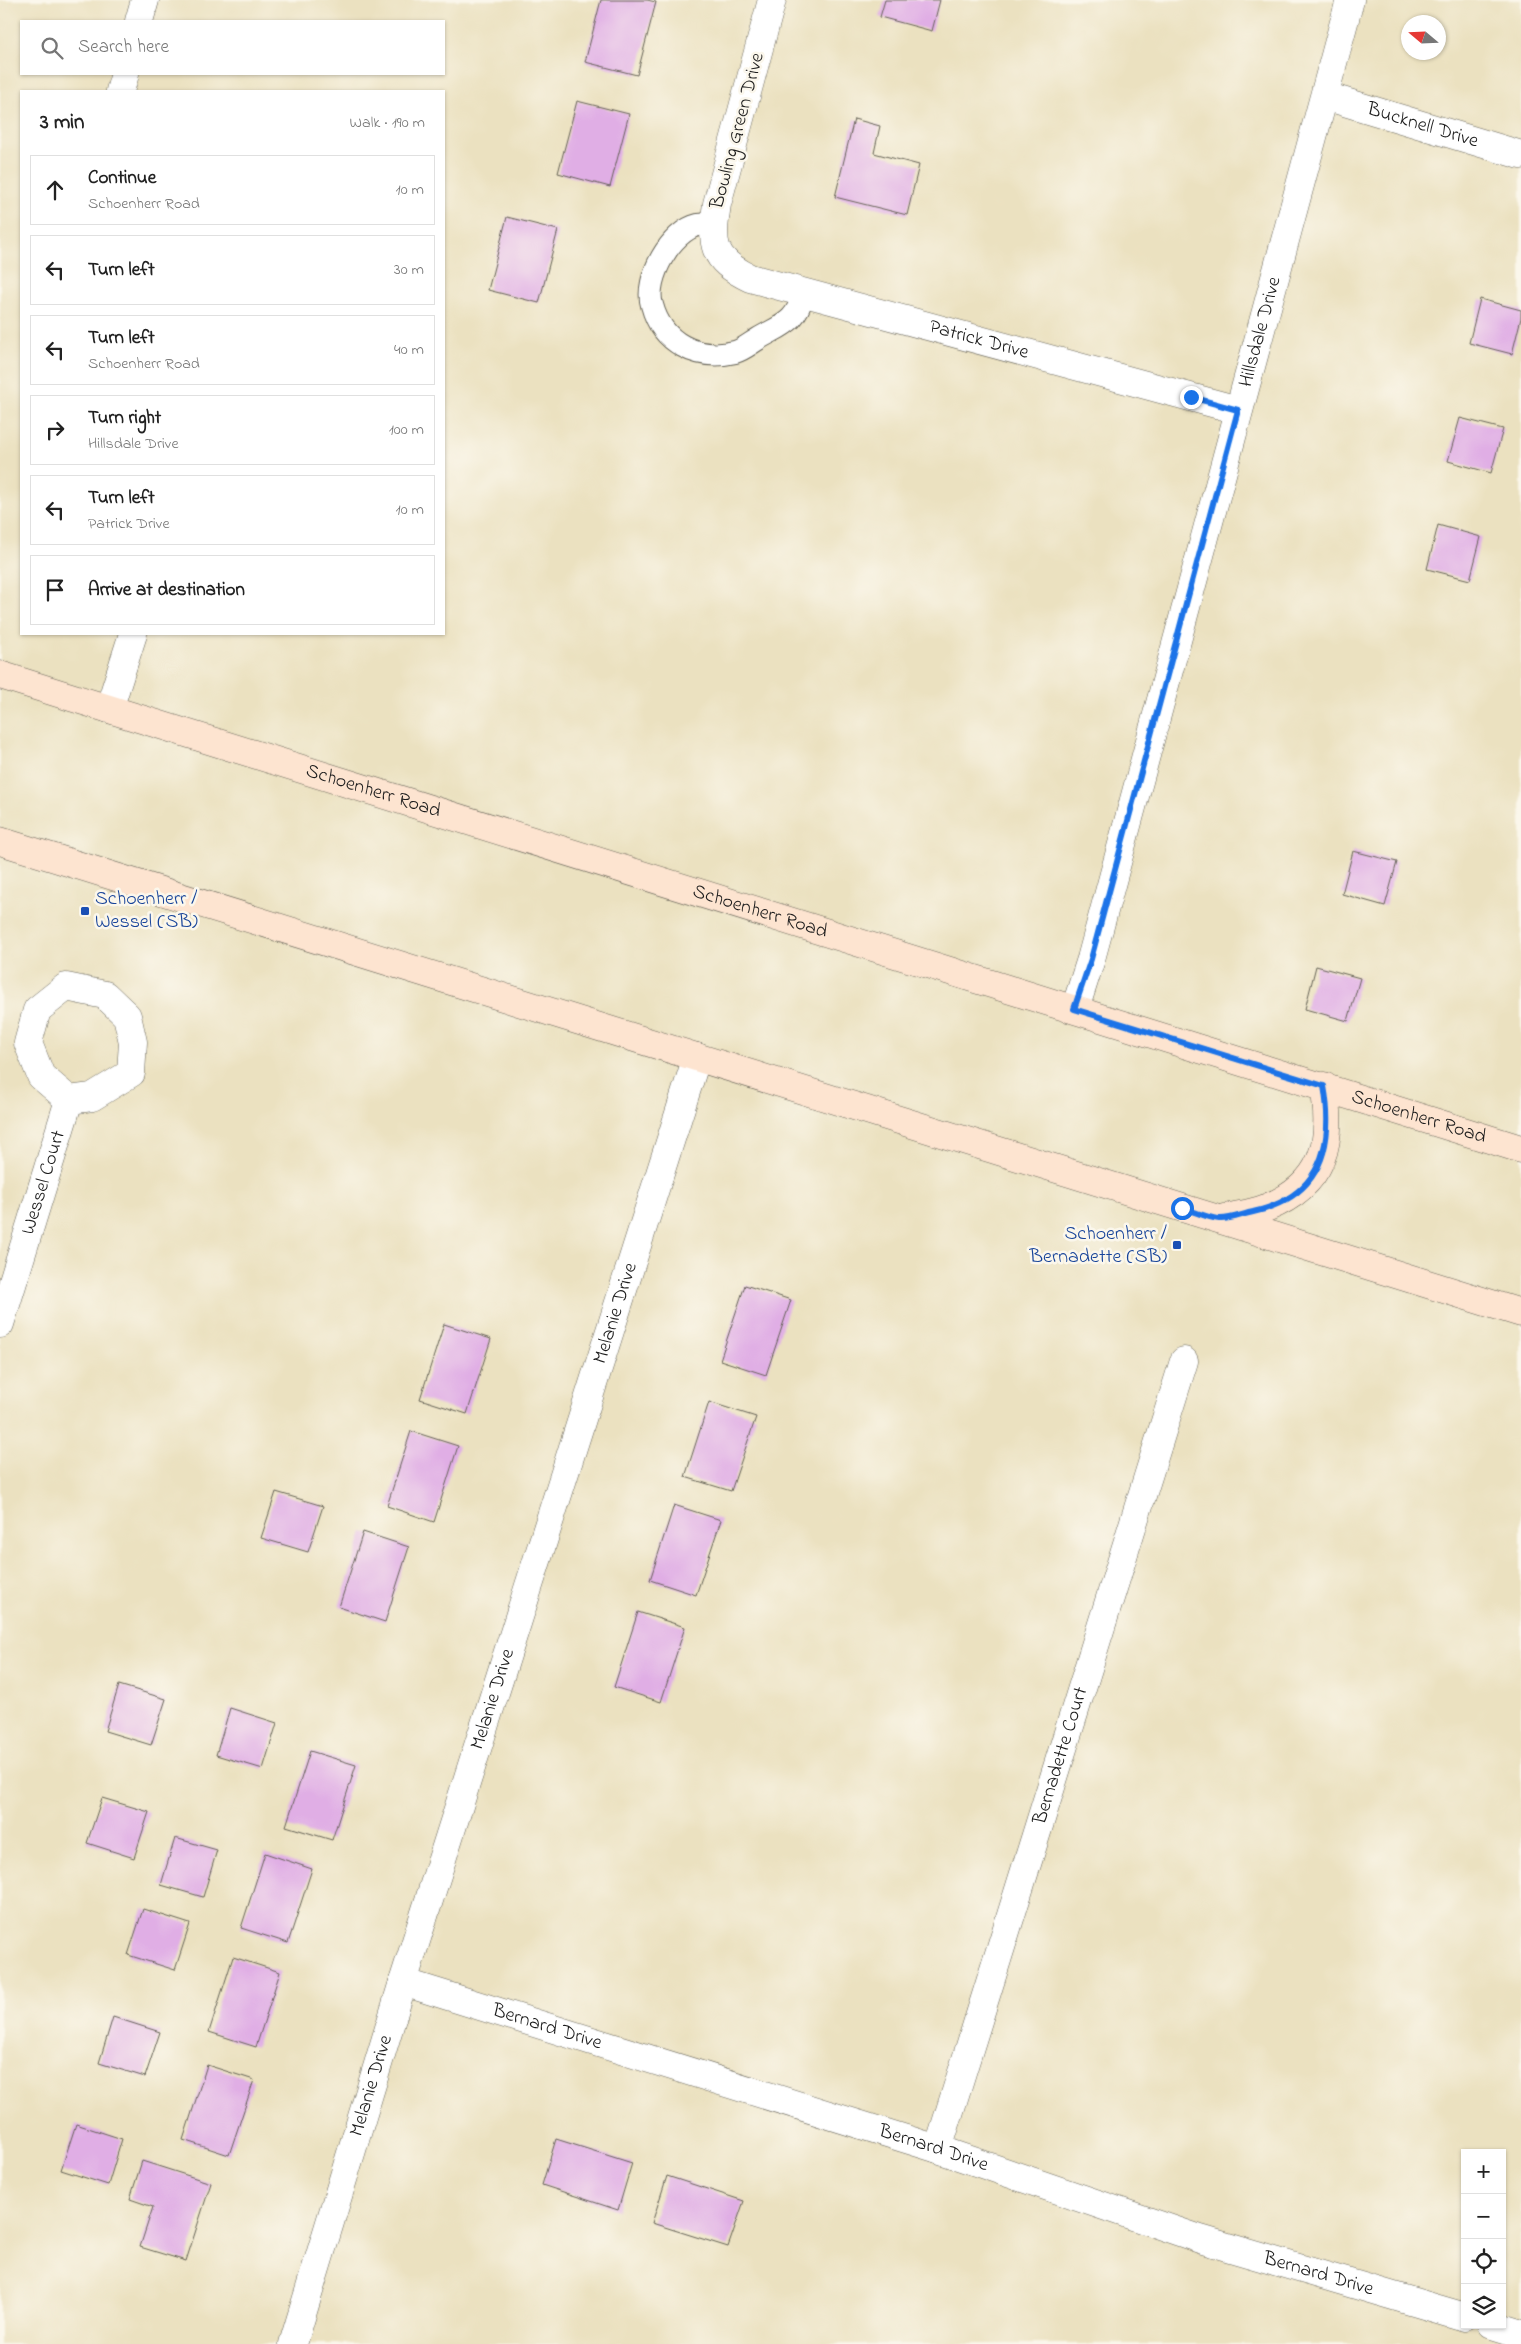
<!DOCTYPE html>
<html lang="en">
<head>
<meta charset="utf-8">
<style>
	:root { --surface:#fff; --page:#f6f6f6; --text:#222; --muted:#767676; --line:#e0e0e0 }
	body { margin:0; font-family:"Indie Flower",sans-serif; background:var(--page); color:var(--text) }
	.controls { position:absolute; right:15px; bottom:15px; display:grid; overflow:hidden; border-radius:0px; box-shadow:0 1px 4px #0004 }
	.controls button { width:45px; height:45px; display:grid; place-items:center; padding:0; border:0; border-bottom:1px solid var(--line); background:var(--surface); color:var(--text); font:25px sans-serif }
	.compass { position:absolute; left:1401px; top:15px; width:45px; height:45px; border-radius:50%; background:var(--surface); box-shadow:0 1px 4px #0004; rotate:289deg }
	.stop { position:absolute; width:15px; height:15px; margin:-11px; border:4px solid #1a73e8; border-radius:50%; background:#fff }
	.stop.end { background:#1a73e8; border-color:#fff; box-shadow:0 1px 5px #0008 }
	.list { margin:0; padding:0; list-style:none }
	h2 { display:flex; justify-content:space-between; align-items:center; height:65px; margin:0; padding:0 20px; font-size:21px }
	h2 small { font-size:16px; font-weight:400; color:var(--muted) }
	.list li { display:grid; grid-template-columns:32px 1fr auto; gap:15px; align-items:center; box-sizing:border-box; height:70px; margin:0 10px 10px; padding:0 10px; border:1px solid var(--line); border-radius:0px }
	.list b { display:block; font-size:19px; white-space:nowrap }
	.list p { margin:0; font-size:16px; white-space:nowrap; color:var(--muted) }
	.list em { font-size:16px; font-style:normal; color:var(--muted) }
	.icon { flex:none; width:28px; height:28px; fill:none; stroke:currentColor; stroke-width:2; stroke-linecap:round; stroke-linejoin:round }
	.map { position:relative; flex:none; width:1521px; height:2344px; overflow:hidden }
	.search { position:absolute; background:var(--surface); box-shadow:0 1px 4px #0004; left:20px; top:20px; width:425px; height:55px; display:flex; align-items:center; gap:12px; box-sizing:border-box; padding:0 18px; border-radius:0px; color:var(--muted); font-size:19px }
	.panel { position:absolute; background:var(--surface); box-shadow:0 1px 4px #0004; left:20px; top:90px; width:425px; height:545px; border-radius:0px }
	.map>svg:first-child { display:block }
	.building { fill:#e0aee5 }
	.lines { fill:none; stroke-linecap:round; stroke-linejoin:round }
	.lane-casing { stroke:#646155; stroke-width:24 }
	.street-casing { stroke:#646155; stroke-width:29 }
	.secondary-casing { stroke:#646155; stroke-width:29 }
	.lane { stroke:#fff; stroke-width:22 }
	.street { stroke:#fff; stroke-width:28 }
	.secondary { stroke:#fde4d0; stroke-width:28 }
	.route { stroke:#1a73e8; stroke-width:6 }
	.transit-dot { fill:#1a4fb4; stroke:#fbf7ec; stroke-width:2 }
	.labels { text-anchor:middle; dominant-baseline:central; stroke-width:5; stroke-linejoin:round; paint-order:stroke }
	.street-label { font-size:20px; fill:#1c1c1c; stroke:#fbf7ec }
	.transit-label { font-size:20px; fill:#164399; stroke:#fbf7ec; text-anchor:start }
</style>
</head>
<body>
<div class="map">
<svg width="1521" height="2344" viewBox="0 0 1521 2344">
	<rect width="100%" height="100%" fill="#fbf7ec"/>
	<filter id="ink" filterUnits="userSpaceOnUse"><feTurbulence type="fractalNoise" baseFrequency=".02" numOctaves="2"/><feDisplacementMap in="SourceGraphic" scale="10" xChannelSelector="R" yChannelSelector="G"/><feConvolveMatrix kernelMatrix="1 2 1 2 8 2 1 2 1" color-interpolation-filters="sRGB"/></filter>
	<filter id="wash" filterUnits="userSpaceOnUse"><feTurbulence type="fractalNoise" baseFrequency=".0096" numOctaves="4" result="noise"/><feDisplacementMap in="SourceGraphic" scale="20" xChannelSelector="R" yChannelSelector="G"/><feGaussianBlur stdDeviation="1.12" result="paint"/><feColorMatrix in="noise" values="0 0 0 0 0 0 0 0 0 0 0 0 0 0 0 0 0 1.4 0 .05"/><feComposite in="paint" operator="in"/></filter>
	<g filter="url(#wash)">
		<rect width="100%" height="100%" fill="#ebe1c0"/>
		<g id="blocks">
			<g class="building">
				<polygon points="601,0 647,0 656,2 637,75 585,62"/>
				<polygon points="885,0 940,0 932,31 880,17"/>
				<polygon points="577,101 629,114 610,187 558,173"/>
				<polygon points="854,119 880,126 874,153 919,165 907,215 835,197"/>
				<polygon points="507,217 558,230 539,303 488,290"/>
				<polygon points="1480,299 1521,310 1521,318 1512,354 1469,343"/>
				<polygon points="1460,418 1503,429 1491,473 1448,461"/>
				<polygon points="1438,525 1481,537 1470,580 1427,569"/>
				<polygon points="1353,851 1397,862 1385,906 1342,894"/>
				<polygon points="1316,966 1360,978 1348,1021 1305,1009"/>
				<polygon points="745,1285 791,1300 766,1375 720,1360"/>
				<polygon points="444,1324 491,1339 467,1414 420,1399"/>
				<polygon points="709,1402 756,1417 731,1491 685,1477"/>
				<polygon points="411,1431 458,1446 434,1522 387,1506"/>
				<polygon points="276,1492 323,1506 308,1552 261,1538"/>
				<polygon points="674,1505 721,1520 696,1595 650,1580"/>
				<polygon points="363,1532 409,1547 385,1622 339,1607"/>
				<polygon points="638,1612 685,1627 661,1702 614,1687"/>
				<polygon points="119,1685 166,1699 151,1745 105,1731"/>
				<polygon points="230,1708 277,1723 263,1769 216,1755"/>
				<polygon points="310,1751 356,1765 332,1840 286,1826"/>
				<polygon points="102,1798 149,1812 134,1858 87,1843"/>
				<polygon points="175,1838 217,1850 203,1897 161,1885"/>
				<polygon points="265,1853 312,1869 288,1943 241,1928"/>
				<polygon points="143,1909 190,1924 175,1970 128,1955"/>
				<polygon points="233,1957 280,1972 256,2047 209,2032"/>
				<polygon points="113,2017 160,2032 145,2077 99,2063"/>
				<polygon points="207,2065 254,2080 229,2155 183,2140"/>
				<polygon points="76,2124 122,2139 108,2185 61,2170"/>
				<polygon points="556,2139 632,2163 618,2210 542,2185"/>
				<polygon points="142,2161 211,2183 186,2261 140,2247 153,2207 130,2199"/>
				<polygon points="667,2176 744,2201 728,2247 652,2223"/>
			</g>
		</g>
	</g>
	<g filter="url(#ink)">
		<use href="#blocks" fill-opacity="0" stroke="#646155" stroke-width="1"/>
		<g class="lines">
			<defs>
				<path id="lane" d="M713,226C709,226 702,224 698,225C671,231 644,279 652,305C662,343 697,361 735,352C743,350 751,343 758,339C783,324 795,324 804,293"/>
				<g id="street">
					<path id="s1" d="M772,0L717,204C711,244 711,259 750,278L1238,410"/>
					<polyline points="139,21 145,0"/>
					<polyline points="120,91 125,74"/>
					<path id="s2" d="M1325,96L1521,155"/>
					<polyline points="109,709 133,634"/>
					<polygon points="66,987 105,995 127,1016 133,1042 131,1073 92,1097 69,1100 41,1076 28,1043 37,1010"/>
					<path id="s3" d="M1075,1009L1091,959L1350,0"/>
					<path id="s4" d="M0,1324L69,1100"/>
					<path id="s5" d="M403,1982L938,2149L1200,2239L1465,2317"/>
					<path id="s6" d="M938,2149L1184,1361"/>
					<polyline points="1492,2325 1521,2334"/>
					<path id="s7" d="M293,2344L403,1982L697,1057"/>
				</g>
				<g id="secondary">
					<path id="s8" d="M0,675L1521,1149"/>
					<polyline points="0,841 1521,1313"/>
					<path d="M1221,1219C1235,1215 1252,1214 1266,1208C1324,1185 1334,1143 1324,1086"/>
				</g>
			</defs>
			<use href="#lane" class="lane-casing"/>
			<use href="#street" class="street-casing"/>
			<use href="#secondary" class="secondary-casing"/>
			<use href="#lane" class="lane"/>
			<use href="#street" class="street"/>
			<use href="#secondary" class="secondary"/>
		</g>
	</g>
	<g class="lines" filter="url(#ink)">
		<path class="route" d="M1182,1208C1194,1211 1207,1218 1219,1219C1229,1220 1243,1214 1253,1212C1320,1197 1335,1148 1324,1086L1074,1009L1091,959L1238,410L1191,397"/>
	</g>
	<g class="transit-dot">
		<rect x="80" y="906" width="10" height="10" rx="2.5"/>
		<rect x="1172" y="1240" width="10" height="10" rx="2.5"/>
	</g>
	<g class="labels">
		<g class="street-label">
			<text stroke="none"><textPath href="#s2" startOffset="102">Bucknell Drive</textPath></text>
			<text transform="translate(738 131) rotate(-75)">Bowling Green Drive</text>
			<text stroke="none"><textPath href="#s3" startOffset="702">Hillsdale Drive</textPath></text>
			<text stroke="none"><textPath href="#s1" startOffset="539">Patrick Drive</textPath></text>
			<text stroke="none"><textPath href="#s8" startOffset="391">Schoenherr Road</textPath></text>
			<text stroke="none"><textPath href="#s8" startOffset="796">Schoenherr Road</textPath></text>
			<text stroke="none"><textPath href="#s8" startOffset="1486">Schoenherr Road</textPath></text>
			<text stroke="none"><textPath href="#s4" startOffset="148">Wessel Court</textPath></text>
			<text stroke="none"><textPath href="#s7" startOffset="1080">Melanie Drive</textPath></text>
			<text stroke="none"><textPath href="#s7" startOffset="675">Melanie Drive</textPath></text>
			<text stroke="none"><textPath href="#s6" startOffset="412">Bernadette Court</textPath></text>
			<text stroke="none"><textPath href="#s5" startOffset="151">Bernard Drive</textPath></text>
			<text stroke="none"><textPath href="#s7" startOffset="270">Melanie Drive</textPath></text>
			<text stroke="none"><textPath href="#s5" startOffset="556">Bernard Drive</textPath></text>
			<text stroke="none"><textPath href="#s5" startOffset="961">Bernard Drive</textPath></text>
		</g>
		<g class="transit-label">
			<text x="95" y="899">Schoenherr /<tspan x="95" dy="23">Wessel (SB)</tspan></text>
			<text x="1167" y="1234" text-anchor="end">Schoenherr /<tspan x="1167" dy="23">Bernadette (SB)</tspan></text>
		</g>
	</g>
</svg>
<div class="controls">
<button>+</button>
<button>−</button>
<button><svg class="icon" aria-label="locate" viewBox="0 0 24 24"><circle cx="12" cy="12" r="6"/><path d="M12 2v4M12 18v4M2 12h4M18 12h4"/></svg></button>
<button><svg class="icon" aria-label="layers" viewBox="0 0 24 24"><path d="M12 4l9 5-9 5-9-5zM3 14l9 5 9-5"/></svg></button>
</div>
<svg class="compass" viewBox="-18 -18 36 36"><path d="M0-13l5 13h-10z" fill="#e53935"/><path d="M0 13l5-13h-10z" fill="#767676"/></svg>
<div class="stop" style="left:1182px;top:1208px"></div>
<div class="stop end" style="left:1191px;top:397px"></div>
<div class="search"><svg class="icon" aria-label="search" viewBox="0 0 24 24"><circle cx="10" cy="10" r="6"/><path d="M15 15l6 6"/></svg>Search here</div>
<section class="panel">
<h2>3 min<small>Walk · 190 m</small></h2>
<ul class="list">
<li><svg class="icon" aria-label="ahead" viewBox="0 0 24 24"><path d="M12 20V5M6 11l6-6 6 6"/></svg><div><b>Continue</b><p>Schoenherr Road</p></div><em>10 m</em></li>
<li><svg class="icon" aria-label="left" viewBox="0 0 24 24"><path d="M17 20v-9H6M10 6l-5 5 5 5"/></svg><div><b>Turn left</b></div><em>30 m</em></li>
<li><svg class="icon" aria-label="left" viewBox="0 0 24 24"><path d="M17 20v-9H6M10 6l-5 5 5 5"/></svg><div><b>Turn left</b><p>Schoenherr Road</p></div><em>40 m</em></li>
<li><svg class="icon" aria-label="right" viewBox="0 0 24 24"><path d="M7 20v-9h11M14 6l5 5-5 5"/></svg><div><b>Turn right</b><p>Hillsdale Drive</p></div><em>100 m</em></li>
<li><svg class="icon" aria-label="left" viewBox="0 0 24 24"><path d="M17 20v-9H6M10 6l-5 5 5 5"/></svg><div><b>Turn left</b><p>Patrick Drive</p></div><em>10 m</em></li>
<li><svg class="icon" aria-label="arrive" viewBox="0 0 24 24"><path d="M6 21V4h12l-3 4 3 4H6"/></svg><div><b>Arrive at destination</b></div></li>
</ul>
</section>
</div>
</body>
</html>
